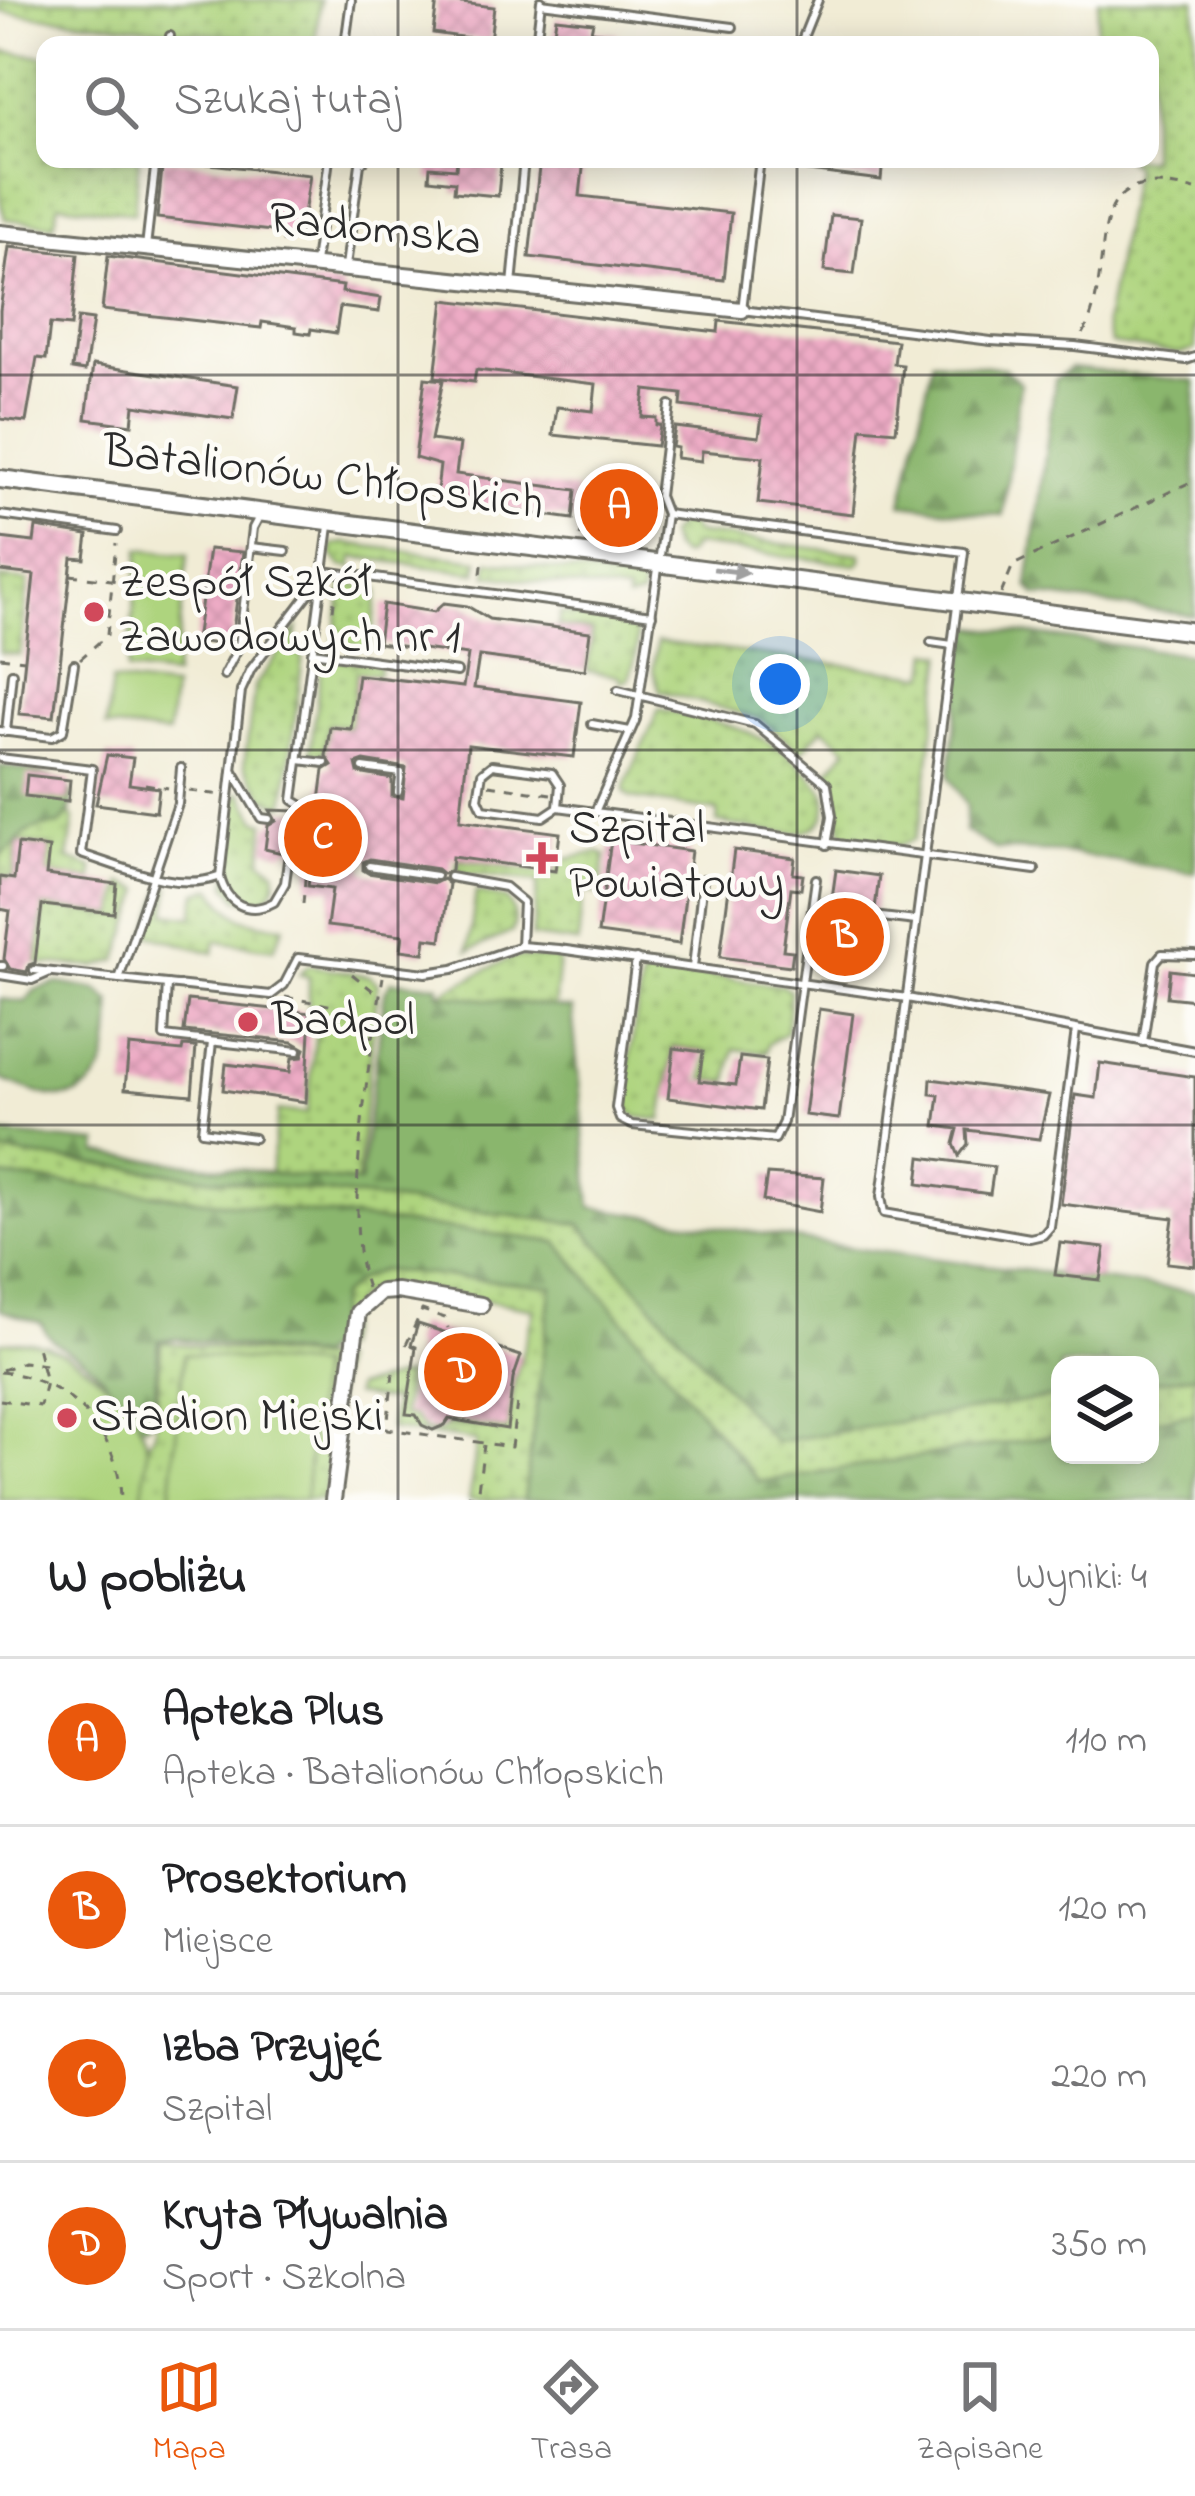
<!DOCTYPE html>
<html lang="pl">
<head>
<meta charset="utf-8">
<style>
	:root { --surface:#fff; --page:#f2f2f2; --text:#202124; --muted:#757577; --line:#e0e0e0; --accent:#ea580c }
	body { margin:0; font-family:"Indie Flower",sans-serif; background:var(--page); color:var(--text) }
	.controls { position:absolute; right:36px; bottom:36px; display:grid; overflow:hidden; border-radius:24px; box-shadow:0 6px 30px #0003 }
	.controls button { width:108px; height:108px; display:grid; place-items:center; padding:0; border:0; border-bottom:3px solid var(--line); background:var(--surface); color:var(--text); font:60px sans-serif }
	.you { position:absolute; left:780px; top:684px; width:42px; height:42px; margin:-30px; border:9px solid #fff; border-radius:50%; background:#1a73e8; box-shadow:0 0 0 18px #1a73e833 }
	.badge { display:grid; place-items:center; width:78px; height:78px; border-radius:50%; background:var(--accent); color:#fff; font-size:39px; font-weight:700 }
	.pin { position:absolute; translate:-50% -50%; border:6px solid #fff; box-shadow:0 3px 12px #0006 }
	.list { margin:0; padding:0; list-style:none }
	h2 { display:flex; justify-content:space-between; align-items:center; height:156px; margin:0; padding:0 48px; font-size:51px }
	h2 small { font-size:39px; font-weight:400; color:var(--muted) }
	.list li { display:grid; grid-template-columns:78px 1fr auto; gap:36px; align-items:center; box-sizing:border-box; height:168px; padding:0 48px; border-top:3px solid var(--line) }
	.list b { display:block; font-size:45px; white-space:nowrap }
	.list p { margin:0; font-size:39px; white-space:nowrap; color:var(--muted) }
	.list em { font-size:39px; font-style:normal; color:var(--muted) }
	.icon { flex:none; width:66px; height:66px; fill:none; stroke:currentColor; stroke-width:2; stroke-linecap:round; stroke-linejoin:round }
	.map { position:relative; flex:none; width:1195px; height:1500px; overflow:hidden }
	.search { position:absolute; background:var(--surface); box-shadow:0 6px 30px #0003; left:36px; right:36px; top:36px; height:132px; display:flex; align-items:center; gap:30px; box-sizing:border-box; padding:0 42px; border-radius:24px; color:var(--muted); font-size:45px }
	.sheet { height:828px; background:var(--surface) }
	nav { display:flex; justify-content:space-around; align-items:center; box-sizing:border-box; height:168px; border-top:3px solid var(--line); background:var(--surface); font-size:33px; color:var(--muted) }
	nav a { display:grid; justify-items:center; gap:6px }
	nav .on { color:var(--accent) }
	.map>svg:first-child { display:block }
	.grass { fill:url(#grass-dots); stroke:#6c8054; stroke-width:3 }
	.forest { fill:url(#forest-firs); stroke:#5a704c; stroke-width:3 }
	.garden { fill:#aed47e; stroke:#6c8054; stroke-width:3 }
	.building { fill:url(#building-cross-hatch); fill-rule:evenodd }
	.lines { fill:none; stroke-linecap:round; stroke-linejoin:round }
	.service-casing { stroke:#706f66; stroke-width:12 }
	.minor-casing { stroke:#706f66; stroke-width:20 }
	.tertiary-casing { stroke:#706f66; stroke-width:22 }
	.path { stroke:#706f66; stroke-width:3; stroke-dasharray:9 9; stroke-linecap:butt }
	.service { stroke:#fff; stroke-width:6 }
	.minor { stroke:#fff; stroke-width:14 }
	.tertiary { stroke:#fff; stroke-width:16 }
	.oneway { fill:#a0a0a0 }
	.grid { fill:none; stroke:#2b2b2b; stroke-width:3; stroke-opacity:0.55 }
	.poi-dot { fill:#d1495b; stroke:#fdfcf7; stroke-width:4.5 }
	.labels { text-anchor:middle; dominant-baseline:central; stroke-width:9; stroke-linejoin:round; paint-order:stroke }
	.street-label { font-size:48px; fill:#2b2b2b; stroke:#fdfcf7 }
	.poi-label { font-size:48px; fill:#2b2b2b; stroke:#fdfcf7; text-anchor:start }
</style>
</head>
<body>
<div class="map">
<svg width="1195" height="1500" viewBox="0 0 1195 1500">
	<defs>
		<pattern id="grass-dots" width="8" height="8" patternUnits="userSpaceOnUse" patternTransform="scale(3)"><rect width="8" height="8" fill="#aed47e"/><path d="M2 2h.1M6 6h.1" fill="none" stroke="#96b66d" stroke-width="1.8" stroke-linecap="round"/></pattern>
		<pattern id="forest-firs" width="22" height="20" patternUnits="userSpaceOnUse" patternTransform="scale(3)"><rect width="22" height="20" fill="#8ab66d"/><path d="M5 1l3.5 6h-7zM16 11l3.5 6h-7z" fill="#71945a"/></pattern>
		<pattern id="building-cross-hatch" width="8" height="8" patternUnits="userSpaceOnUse" patternTransform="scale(3)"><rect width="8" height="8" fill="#edabc5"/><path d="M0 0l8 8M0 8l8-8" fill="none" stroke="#cb93a9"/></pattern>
	</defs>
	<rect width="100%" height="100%" fill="#fdfcf7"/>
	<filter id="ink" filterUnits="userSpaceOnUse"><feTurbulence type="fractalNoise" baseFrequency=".00833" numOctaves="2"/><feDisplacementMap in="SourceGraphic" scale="24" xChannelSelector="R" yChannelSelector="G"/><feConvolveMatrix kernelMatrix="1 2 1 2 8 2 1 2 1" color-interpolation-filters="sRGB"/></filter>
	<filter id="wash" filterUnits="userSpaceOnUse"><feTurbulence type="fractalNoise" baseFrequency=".004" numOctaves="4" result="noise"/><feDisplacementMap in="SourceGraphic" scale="48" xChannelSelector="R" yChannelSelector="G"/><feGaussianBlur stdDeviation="2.7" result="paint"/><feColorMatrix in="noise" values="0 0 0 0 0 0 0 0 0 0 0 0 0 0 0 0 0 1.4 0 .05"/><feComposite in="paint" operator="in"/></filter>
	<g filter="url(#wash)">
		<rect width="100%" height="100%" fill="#f1ecd5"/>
		<g class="grass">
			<polygon points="0,0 320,0 315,45 0,12"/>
			<polygon points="1099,0 1195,0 1195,350 1179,354 1111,344 1105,323 1134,167 1125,159 1150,159 1150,45 1095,45"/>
			<polygon points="0,51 45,56 45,159 139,159 134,213 59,204 54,225 5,219 0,199"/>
			<polygon points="688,522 695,533 861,554 861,561 857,565 695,545 686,555 681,555 673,549 669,535 680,523"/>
			<polygon points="344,543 478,560 477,573 354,557 352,568 341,566 332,554 333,545"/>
			<polygon points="489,561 642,580 641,597 627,600 627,593 487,575"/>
			<polygon points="0,578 28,581 20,655 0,653"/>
			<polygon points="343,583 379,589 370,649 334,644"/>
			<path d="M560,613L629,621C643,634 635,664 628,680L620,682V676L587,671L593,631L558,626Z"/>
			<polygon points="297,628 295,653 303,655 284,806 265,798 244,765 255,686"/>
			<path d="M657,642L927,675L930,652L944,654L921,819L914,839C894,852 863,846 843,833C834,811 843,794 826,774L847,749L823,728L801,752L761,719L660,691L653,670Z"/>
			<polygon points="334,659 380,665 378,675 357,672 350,727 328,724 323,757 310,754 321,667"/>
			<path d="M659,709C727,723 782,733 825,793C837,855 753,827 717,822L718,811L631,798L625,793V786Z"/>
			<path d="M241,792L257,820L265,822L262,860L275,870C278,885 272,896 258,902L238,899L227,885L236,794Z"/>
			<path d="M70,813L74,819L68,859L93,868L92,880L47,874L50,846L17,842L13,877L0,876V855C29,838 15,828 59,825Z"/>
			<polygon points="597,852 605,855 600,893 583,891 578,943 532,937 538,882 456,872 458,860 556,874 558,861"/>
			<polygon points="123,883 142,890 118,960 96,967 37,963 44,907 115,915"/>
			<path d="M163,887L170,888L167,913L193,917L197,892L213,888C231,919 249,924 284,926L274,949L216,941L214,953L146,934Z"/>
			<path d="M476,892L506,899C515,909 517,919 512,932L468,951Z"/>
			<polygon points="513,957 559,959 554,1007 438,994"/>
			<polygon points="309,965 370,976 378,984 357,1182 270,1174 278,1111 307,1113 318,1011 309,1009 309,977 299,974"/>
			<polygon points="660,969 783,986 790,990 787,1032 768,1044 766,1053 734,1049 728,1082 704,1079 708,1052 673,1046 662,1120 637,1117 628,1110 625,1090 641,982 645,974"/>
			<polygon points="0,1152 580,1224 775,1442 1060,1396 1060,1435 759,1482 557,1242 0,1176"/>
			<path d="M381,1270L552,1285L524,1500H469L477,1441L390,1429L393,1401L354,1395L355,1388L406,1375L403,1415L414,1417L425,1431H440L451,1422L507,1431L515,1380L534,1309L396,1285C349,1288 348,1308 341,1349L332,1345L339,1297L358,1280Z"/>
			<path d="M161,1342L340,1361L324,1500H124L47,1345C92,1368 126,1397 147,1444L155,1433Z"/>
			<polygon points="1195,1375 1195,1413 1150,1421 1150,1382"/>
		</g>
		<g class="forest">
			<polygon points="933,360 1004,368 1020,383 1003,516 902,504"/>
			<polygon points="1070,368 1195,381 1195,616 1036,595 1028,586 1055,380"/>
			<polygon points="972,627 1195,655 1195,873 1058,852 995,849 965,831 967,805 949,776 967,635"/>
			<path d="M0,766C32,770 101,780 59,825C15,828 29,838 0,855Z"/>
			<polygon points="391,981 439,985 439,994 572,1009 591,1207 859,1249 1195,1292 1195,1375 1150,1382 1150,1365 1060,1365 1060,1396 775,1442 580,1224 0,1152 0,1134 99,1143 98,1153 119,1156 360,1183 385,992"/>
			<path d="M58,983L97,990L111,1002C112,1037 111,1091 65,1097C45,1099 19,1085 0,1079V999L25,1002L35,990Z"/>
			<path d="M0,1176L557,1242L759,1482L1060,1435V1455H1150V1421L1195,1413V1500H524L552,1286L381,1270L358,1280L339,1297L332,1345L317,1357L179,1339L159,1340L153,1419L147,1425L138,1424C125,1406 111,1384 94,1368C75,1350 53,1350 41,1323L0,1310Z"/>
		</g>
		<g class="garden">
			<polygon points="140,549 188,554 174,676 127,671"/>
			<polygon points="112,681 173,688 168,734 106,727"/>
			<path d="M0,1342C15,1341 33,1340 47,1346C86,1361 137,1400 146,1443C149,1460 143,1483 141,1500H0Z"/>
			<polygon points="184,1354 318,1367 305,1500 170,1500"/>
		</g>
		<g id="blocks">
			<g class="building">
				<polygon points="437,0 494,7 490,41 433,33"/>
				<polygon points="556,18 593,22 591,31 619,34 617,45 552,45"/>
				<polygon points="163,159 310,175 300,240 283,241 281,232 157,218"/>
				<polygon points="457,159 497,159 497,163 501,164 498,196 454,192 455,182 429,179 430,167 456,169"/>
				<polygon points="540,159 584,159 580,196 731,213 724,280 529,257"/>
				<polygon points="801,159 883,159 881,180 800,170"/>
				<polygon points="831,215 861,218 854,274 824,271"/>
				<polygon points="9,247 78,254 71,326 50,324 46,359 37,358 26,422 0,419 0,310"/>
				<polygon points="108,256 343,286 342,292 381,298 379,312 340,307 336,333 311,329 310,334 296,332 296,327 262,322 261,328 102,310"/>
				<polygon points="444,300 718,332 719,321 897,341 894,364 903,365 896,431 862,428 853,514 758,503 763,457 702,451 701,461 676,458 677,448 672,447 675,427 759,437 762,416 681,406 682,394 645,390 642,417 656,418 656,425 660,425 657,446 553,435 557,407 593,411 596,384 476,370 474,382 435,377"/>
				<polygon points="78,318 93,320 85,371 72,369"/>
				<polygon points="93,365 238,386 233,419 134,405 132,425 86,419"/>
				<polygon points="425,378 443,380 431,440 460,444 456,474 576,490 573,519 436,500 440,465 415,458"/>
				<polygon points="600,495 640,500 638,520 598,515"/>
				<polygon points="36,527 88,535 85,559 72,558 54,717 19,714 34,575 0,571 0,538 34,542"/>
				<polygon points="209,549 243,552 231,646 196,641"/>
				<path d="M444,603L467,606L489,619L590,632L585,670L479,656L474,688L581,702L574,757L468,745L460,820L560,833L555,871L452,857L451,870L443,874L437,869L370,859L363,862V870L368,873L435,883L443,879L449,884L441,940L426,938L424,953L401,950L403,935L327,926L332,889L308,886L312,856L296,855L291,847L282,853L265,849L268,826L276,821L270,810L297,811L303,815L307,828L317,824L324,770L332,765L326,756L330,727L351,729L358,675L463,687L468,655L378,643L383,604L434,612ZM364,761L406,768L403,798L392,796V779L358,773L356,764Z"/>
				<polygon points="107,755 133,758 129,784 159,788 156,812 96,804"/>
				<polygon points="27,775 70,780 68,801 25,796"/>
				<polygon points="611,840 691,851 679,944 598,933"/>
				<polygon points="18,844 49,848 46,875 117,884 114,913 42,905 35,963 29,965 27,972 10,969 4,959 10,911 0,909 0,877 14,879"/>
				<polygon points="734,850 795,858 793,874 803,875 801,889 791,888 783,950 793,951 791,966 720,957"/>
				<polygon points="836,870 879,876 875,909 866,914 860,968 823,963"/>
				<polygon points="1170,970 1195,973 1195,1000 1167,997"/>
				<polygon points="188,1000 311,1013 306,1102 223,1090 226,1064 290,1072 292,1058 302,1057 305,1049 293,1042 184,1031"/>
				<polygon points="819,1009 853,1014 839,1119 805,1115"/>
				<polygon points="129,1046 182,1051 183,1046 196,1047 192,1095 125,1089"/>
				<polygon points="674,1048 703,1052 699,1081 736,1085 740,1057 767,1060 761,1110 668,1098"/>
				<polygon points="1100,1063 1195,1077 1195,1266 1167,1263 1173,1218 1061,1204 1075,1095 1096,1098"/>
				<polygon points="931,1079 1049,1095 1039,1139 967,1130 968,1144 959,1156 954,1144 958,1129 935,1126 939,1095 930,1094"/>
				<polygon points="921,1157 994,1167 990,1194 918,1184"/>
				<polygon points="767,1174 824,1178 820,1212 763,1201"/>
				<polygon points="1060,1243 1105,1248 1100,1280 1055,1275"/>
				<polygon points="418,1324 521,1356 513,1379 507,1429 449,1419 445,1425 433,1430 422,1425 416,1415 406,1414 416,1347 411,1345"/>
			</g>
		</g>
	</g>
	<g filter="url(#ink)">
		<use href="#blocks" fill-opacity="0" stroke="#706f66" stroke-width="3"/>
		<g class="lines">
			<defs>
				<g id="service">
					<polyline points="541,3 733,27"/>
					<polyline points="169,45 170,36"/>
					<polyline points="345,45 351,0"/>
					<polyline points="536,45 541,1"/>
					<polyline points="800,45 818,0"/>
					<polyline points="760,159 742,310 991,341 1075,346 1186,360 1195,357"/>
					<polyline points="146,247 156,159"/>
					<polyline points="315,263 329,159"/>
					<polyline points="346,266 360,164 366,159"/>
					<polyline points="512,285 524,159"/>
					<polyline points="670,405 659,496 666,514 636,719 595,812 1035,870"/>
					<polyline points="666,514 964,552 881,1197 884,1213 1030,1238 1043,1235 1050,1227 1076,1030"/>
					<polyline points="0,515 117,531"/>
					<polyline points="251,547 286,551"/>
					<polyline points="323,571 652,615"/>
					<polyline points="931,642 952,645"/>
					<polyline points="312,652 457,672"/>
					<polyline points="224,675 239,646 253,528 261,513"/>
					<polyline points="618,690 755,724 827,784 832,816 827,845"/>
					<polyline points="592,724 630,731"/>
					<polyline points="0,731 52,737 63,731 74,664"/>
					<polyline points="6,732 12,673"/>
					<path d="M0,758L92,769L81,854C123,867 175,892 218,877"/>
					<polyline points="299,760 325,763"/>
					<polyline points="363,768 401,773 398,792"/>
					<polyline points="233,771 261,818 269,819"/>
					<polyline points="558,807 543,817 483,809 478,798 482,773 492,765 552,773 560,785 558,807 595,812"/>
					<polyline points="310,821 311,811 293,800 329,526"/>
					<path d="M289,854L285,883L274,902C248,916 227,904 220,877L241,691L251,669L323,575"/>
					<polyline points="369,866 436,876"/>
					<polyline points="450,877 505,887 523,902 521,946"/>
					<polyline points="873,916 916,921"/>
					<polyline points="636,959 616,1108 620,1119 632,1125 775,1139 783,1122 816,879"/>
					<polyline points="0,966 3,966"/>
					<polyline points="693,967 703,879"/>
					<polyline points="34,970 271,995 284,985 298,958 426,973 453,969 521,946 559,949 907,998 1195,1051"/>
					<polyline points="0,975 32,980 48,973"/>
					<polyline points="119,979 178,804 181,768"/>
					<polyline points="167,984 164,1036 298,1051"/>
					<polyline points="212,1042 202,1131 254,1138"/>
					<polyline points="1143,1042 1155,962 1162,954 1195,955"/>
				</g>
				<g id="minor">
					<polyline points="0,233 742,310"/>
					<polyline points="333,1500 358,1312 381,1292 397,1291 481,1305"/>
				</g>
				<polyline id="tertiary" points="0,479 1195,632"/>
			</defs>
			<use href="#service" class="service-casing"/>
			<use href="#minor" class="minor-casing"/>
			<use href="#tertiary" class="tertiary-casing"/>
			<g class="path">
				<path d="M1083,334C1121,263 1071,158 1195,190"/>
				<polyline points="580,536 586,521"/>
				<polyline points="481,574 483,558"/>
				<polyline points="70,575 136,583"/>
				<polyline points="1001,594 1013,565 1195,480"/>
				<polyline points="329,646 336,584"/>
				<polyline points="0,657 25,660"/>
				<polyline points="80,659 107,635 116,543"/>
				<polyline points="145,784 168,788"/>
				<polyline points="489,785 551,794"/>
				<polyline points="189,791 221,795"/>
				<polyline points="303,904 308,843"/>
				<polyline points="352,974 377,994"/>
				<polyline points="285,997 334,1006 375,1040"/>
				<path d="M367,1288C342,1220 370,1052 383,977"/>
				<polyline points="406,1345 422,1310 445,1318 448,1328"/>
				<polyline points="2,1370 23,1362 53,1366"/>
				<path d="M0,1372C67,1378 120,1431 121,1500"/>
				<polyline points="393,1373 387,1429 511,1447 517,1403 510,1402"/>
				<polyline points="0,1400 40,1406 46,1382 36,1343"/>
				<polyline points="468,1495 477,1497 484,1445"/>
			</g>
			<use href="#service" class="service"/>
			<use href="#minor" class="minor"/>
			<use href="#tertiary" class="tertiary"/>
		</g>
		<defs><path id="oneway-solid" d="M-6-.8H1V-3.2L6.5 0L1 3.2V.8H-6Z" transform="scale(3)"/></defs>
		<use class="oneway" href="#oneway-solid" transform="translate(731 571) rotate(7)"/>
	</g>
	<path class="grid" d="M398,0V45M797,0V45M398,159V1500M797,159V1500M0,375H1195M0,750H1195M0,1125H1195"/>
	<g class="poi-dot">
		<circle cx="94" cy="612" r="12"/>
		<path d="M536 840h12v12h12v12h-12v12h-12v-12h-12v-12h12z"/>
		<circle cx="248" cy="1022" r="12"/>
		<circle cx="67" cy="1418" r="12"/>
	</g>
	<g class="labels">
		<g class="street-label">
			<text transform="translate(375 231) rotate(6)">Radomska</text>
			<text transform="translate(323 479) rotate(7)">Batalionów Chłopskich</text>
		</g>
		<g class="poi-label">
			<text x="118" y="584">Zespół Szkół<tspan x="118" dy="55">Zawodowych nr 1</tspan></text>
			<text x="569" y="830">Szpital<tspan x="569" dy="55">Powiatowy</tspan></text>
			<text x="272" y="1022">Badpol</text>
			<text x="91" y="1418">Stadion Miejski</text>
		</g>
	</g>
</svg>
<div class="controls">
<button><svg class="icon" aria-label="layers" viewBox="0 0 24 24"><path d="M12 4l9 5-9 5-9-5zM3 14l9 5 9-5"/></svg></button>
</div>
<div class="you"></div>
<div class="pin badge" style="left:619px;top:508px">A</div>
<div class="pin badge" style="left:845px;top:937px">B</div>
<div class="pin badge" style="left:323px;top:838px">C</div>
<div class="pin badge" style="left:463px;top:1372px">D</div>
<div class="search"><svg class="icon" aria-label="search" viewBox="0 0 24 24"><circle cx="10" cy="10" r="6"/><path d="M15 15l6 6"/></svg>Szukaj tutaj</div>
</div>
<section class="sheet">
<h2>W pobliżu<small>Wyniki: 4</small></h2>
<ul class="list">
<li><span class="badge">A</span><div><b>Apteka Plus</b><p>Apteka · Batalionów Chłopskich</p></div><em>110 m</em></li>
<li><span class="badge">B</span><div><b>Prosektorium</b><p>Miejsce</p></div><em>120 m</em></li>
<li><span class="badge">C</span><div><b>Izba Przyjęć</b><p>Szpital</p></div><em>220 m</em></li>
<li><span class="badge">D</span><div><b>Kryta Pływalnia</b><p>Sport · Szkolna</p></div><em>350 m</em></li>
</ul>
</section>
<nav>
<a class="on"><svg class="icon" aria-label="map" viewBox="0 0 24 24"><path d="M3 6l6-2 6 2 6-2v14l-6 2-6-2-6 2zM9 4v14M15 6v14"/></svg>Mapa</a>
<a><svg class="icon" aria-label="directions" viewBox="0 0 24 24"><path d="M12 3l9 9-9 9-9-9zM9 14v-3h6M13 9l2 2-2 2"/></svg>Trasa</a>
<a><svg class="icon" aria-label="saved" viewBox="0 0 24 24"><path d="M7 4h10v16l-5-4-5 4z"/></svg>Zapisane</a>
</nav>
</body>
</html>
